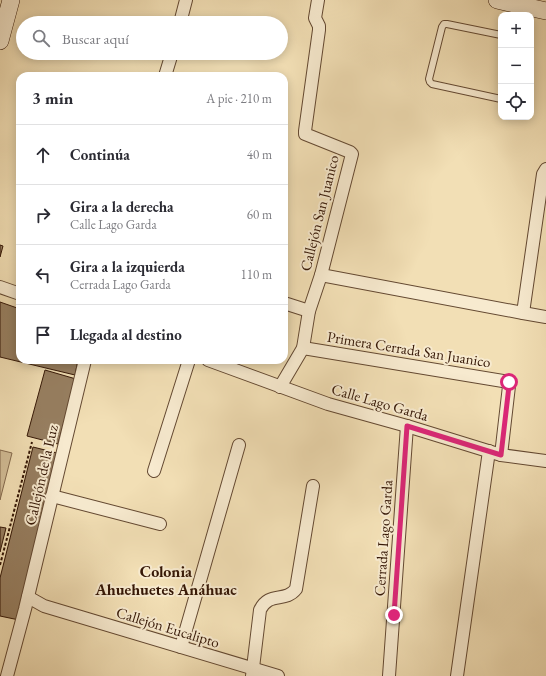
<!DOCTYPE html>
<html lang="es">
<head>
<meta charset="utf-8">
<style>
	:root { --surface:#fff; --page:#f2f2f3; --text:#2b2b33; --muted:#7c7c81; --line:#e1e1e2 }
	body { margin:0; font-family:"EB Garamond",serif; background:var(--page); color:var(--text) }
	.controls { position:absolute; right:12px; top:12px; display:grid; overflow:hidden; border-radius:8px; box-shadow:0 2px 10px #0003 }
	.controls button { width:36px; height:36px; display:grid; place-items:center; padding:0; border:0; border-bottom:1px solid var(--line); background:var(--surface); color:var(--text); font:20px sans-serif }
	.stop { position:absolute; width:12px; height:12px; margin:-9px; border:3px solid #db2777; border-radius:50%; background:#fff }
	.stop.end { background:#db2777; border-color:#fff; box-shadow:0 1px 4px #0008 }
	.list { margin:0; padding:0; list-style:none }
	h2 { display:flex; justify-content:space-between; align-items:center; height:52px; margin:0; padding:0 16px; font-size:17px }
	h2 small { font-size:13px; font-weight:400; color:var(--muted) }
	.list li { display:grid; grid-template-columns:26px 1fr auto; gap:12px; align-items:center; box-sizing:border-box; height:60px; padding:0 16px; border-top:1px solid var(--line) }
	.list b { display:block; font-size:15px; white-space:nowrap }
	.list p { margin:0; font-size:13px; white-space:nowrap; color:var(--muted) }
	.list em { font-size:13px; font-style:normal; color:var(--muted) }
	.icon { flex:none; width:22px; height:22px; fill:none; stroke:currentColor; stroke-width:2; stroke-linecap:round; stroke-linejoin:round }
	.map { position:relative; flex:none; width:546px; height:676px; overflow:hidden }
	.search { position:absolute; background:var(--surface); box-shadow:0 2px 10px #0003; left:16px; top:16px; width:272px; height:44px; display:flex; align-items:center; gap:10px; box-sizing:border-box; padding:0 14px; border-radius:22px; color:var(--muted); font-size:15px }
	.panel { position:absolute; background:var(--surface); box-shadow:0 2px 10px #0003; left:16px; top:72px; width:272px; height:292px; border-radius:12px }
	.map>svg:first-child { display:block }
	.green { fill:#d2bd97; stroke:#846a4e }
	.building { fill:#977f61; stroke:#351706 }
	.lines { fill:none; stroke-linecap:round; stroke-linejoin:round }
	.lane-casing { stroke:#644932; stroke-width:8 }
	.street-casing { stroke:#644932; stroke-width:14 }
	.secondary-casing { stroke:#351706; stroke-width:18 }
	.path { stroke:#351706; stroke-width:2; stroke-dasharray:3 2; stroke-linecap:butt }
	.lane { stroke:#f7eacf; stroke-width:6 }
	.street { stroke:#f7eacf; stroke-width:12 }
	.secondary { stroke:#f7eacf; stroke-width:17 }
	.route { stroke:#db2777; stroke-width:5 }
	.labels { text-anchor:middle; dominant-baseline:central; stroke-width:4; stroke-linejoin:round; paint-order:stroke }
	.street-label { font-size:15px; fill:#351706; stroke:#f7eacf }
	.neighbourhood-label { font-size:16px; font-weight:bold; fill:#351706; stroke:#f7eacf }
</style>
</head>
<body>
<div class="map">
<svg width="546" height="676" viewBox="0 0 546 676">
	<rect width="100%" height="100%" fill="#f2dfb5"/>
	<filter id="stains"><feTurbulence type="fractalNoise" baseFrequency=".005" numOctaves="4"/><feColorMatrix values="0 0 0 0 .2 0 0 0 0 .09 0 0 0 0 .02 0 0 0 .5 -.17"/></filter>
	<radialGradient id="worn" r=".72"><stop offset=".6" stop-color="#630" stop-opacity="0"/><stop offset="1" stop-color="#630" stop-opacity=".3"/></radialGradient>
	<polygon class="green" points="0,450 12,453 0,500"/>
	<g class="building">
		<polygon points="0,245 3,246 0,257"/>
		<polygon points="0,302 20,309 20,360 78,360 75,375 0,357"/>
		<polygon points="45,370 76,379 58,444 27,436"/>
		<polygon points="33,447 61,454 19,620 0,616 0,578"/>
		<polygon points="0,527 6,528 0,552"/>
	</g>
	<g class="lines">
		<defs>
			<polyline id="lane" points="501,35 447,24 444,24 442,27 429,79 430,82 432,84 501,99"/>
			<g id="street">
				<polyline points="180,23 186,0"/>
				<polyline points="165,76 172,53"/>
				<polyline points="321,275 523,313 546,317"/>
				<polyline points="0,287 20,294"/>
				<polyline points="284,303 309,311"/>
				<polyline points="523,313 543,174 546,169"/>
				<polyline points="303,348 509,382 509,386 501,455"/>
				<polyline points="208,360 328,404 407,426 501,455 546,461"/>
				<polyline points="280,387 303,348 309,311 321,275 352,154 350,152 305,134 305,131 319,30 319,26 315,18 318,0"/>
				<polyline points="154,471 189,360"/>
				<polyline points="52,496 160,524"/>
				<polyline points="28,597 44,606 278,676"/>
				<polyline points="181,647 239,445"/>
				<polyline points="7,676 25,609 85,360"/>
				<path d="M252,676L260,610C269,591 285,603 296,589L313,486"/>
				<polyline points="389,676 407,426"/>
				<polyline points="457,676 489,451"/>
			</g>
			<g id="secondary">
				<polyline points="497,0 546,11"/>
				<polyline points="0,41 11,0"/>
			</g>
		</defs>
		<use href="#lane" class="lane-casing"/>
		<use href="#street" class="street-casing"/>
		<use href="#secondary" class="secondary-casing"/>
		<polyline class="path" points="0,565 32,442"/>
		<use href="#lane" class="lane"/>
		<use href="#street" class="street"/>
		<use href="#secondary" class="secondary"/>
	</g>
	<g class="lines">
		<polyline class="route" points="394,615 407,426 501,455 509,386 509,382"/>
	</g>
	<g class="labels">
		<g class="street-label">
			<text transform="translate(319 213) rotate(-76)">Callejón San Juanico</text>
			<text transform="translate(409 349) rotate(9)">Primera Cerrada San Juanico</text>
			<text transform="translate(380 402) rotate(16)">Calle Lago Garda</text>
			<text transform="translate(41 475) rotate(-77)">Callejón de la Luz</text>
			<text transform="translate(383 538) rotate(-86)">Cerrada Lago Garda</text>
			<text transform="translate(168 627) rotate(17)">Callejón Eucalipto</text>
		</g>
		<g class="neighbourhood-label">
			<text x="166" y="571">Colonia<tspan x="166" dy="18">Ahuehuetes Anáhuac</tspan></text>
		</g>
	</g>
	<rect width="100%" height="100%" filter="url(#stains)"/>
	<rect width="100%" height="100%" fill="url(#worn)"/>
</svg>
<div class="controls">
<button>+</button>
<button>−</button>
<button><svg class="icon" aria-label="locate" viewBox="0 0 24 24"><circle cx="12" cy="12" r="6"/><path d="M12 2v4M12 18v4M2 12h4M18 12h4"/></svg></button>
</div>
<div class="stop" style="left:509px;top:382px"></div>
<div class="stop end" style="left:394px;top:615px"></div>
<div class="search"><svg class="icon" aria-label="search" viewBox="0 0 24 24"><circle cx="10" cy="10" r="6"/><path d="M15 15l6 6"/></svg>Buscar aquí</div>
<section class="panel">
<h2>3 min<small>A pie · 210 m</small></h2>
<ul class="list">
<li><svg class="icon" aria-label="ahead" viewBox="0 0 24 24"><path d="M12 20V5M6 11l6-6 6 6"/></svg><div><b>Continúa</b></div><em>40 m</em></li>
<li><svg class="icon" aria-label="right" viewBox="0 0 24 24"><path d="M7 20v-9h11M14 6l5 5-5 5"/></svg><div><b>Gira a la derecha</b><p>Calle Lago Garda</p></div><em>60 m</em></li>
<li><svg class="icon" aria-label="left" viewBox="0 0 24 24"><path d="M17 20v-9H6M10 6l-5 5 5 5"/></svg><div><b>Gira a la izquierda</b><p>Cerrada Lago Garda</p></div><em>110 m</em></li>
<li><svg class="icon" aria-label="arrive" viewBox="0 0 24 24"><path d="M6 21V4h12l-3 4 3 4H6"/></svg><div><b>Llegada al destino</b></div></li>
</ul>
</section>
</div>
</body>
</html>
